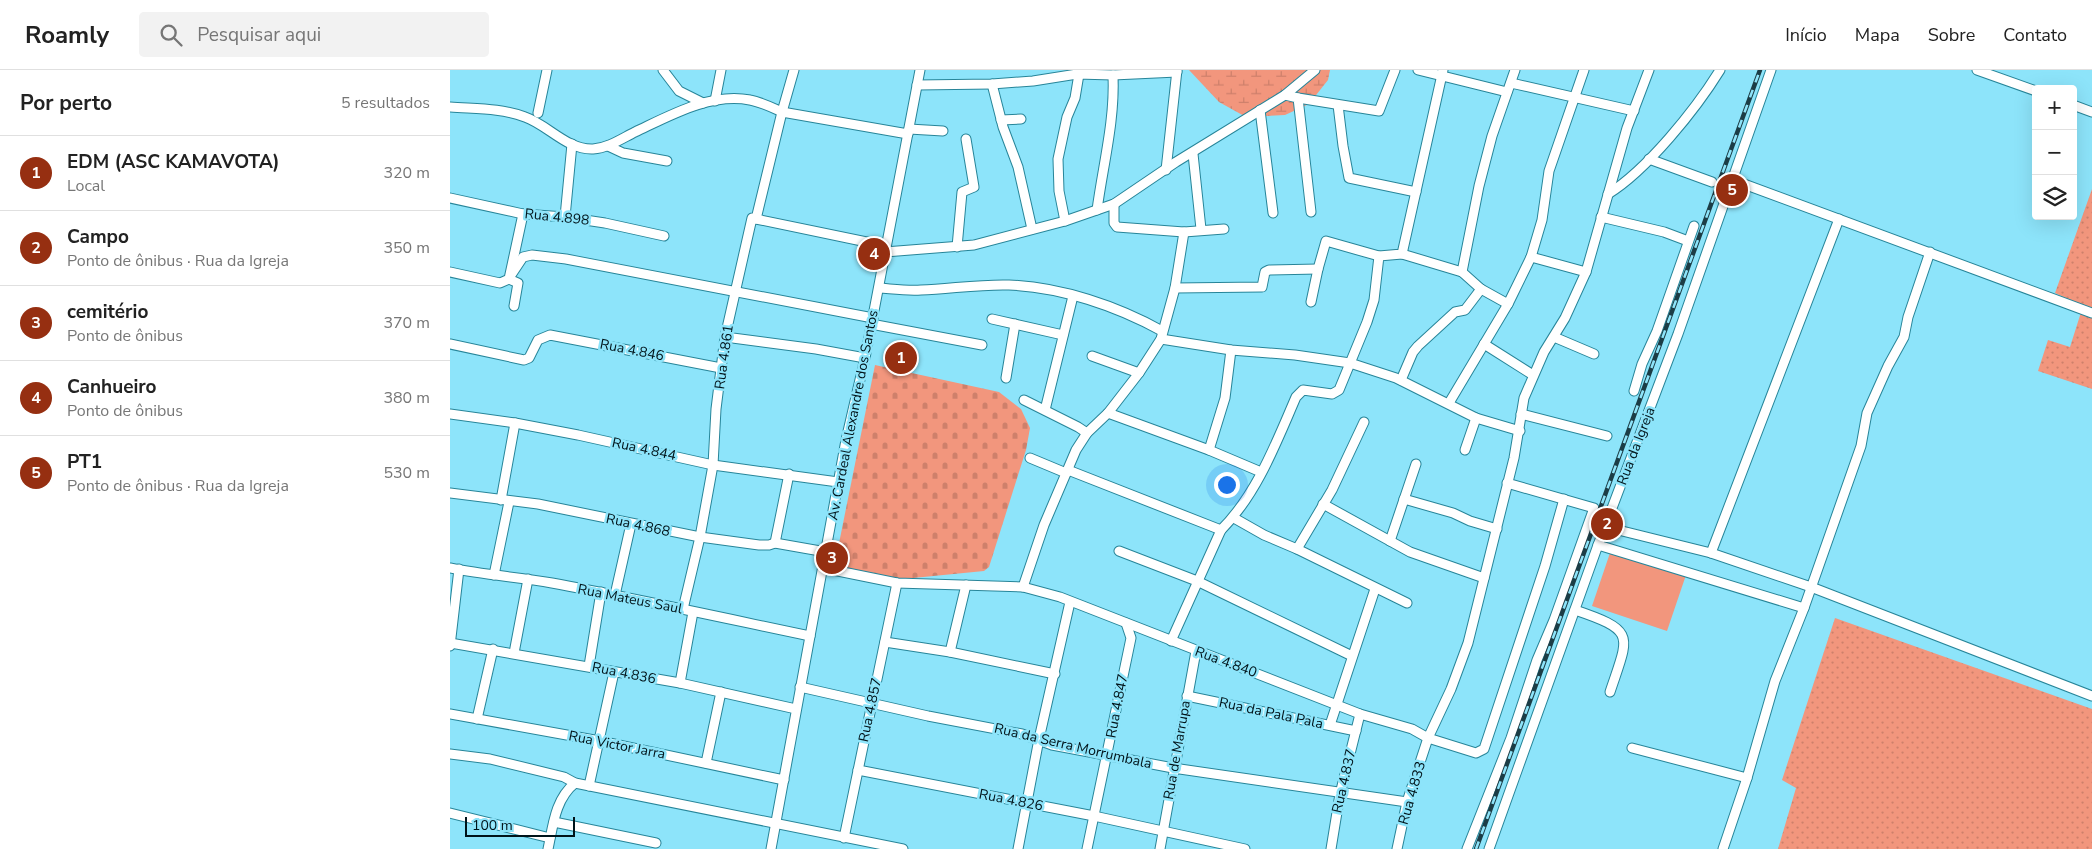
<!DOCTYPE html>
<html lang="pt">
<head>
<meta charset="utf-8">
<style>
	:root { --surface:#fff; --page:#f2f2f2; --text:#222; --muted:#767676; --line:#e0e0e0; --accent:#962f11 }
	body { margin:0; font-family:"Nunito Sans",sans-serif; background:var(--page); color:var(--text) }
	.controls { position:absolute; right:15px; top:15px; display:grid; overflow:hidden; border-radius:5px; box-shadow:0 5px 20px #0002 }
	.controls button { width:45px; height:45px; display:grid; place-items:center; padding:0; border:0; border-bottom:1px solid var(--line); background:var(--surface); color:var(--text); font:25px sans-serif }
	.scale { position:absolute; left:15px; bottom:12px; width:110px; box-sizing:border-box; padding-left:5px; border:2px solid #001319; border-top:0; font-size:14px; line-height:18px; white-space:nowrap; color:#001319; -webkit-text-stroke:4px #8de4fa; paint-order:stroke }
	.you { position:absolute; left:776px; top:414px; width:18px; height:18px; margin:-12px; border:4px solid #fff; border-radius:50%; background:#1a73e8; box-shadow:0 0 0 8px #1a73e833 }
	.badge { display:grid; place-items:center; width:32px; height:32px; border-radius:50%; background:var(--accent); color:#fff; font-size:16px; font-weight:700 }
	.pin { position:absolute; translate:-50% -50%; border:2px solid #fff; box-shadow:0 1px 5px #0006 }
	.list { margin:0; padding:0; list-style:none }
	h2 { display:flex; justify-content:space-between; align-items:center; height:65px; margin:0; padding:0 20px; font-size:21px }
	h2 small { font-size:16px; font-weight:400; color:var(--muted) }
	.list li { display:grid; grid-template-columns:32px 1fr auto; gap:15px; align-items:center; box-sizing:border-box; height:75px; padding:0 20px; border-top:1px solid var(--line) }
	.list b { display:block; font-size:19px; white-space:nowrap }
	.list p { margin:0; font-size:16px; white-space:nowrap; color:var(--muted) }
	.list em { font-size:16px; font-style:normal; color:var(--muted) }
	.icon { flex:none; width:28px; height:28px; fill:none; stroke:currentColor; stroke-width:2; stroke-linecap:round; stroke-linejoin:round }
	.map { position:relative; flex:none; width:1642px; height:779px; overflow:hidden }
	header { display:flex; align-items:center; gap:30px; box-sizing:border-box; height:70px; padding:0 25px; background:var(--surface); border-bottom:1px solid var(--line) }
	header strong { font-size:24px }
	nav { display:flex; gap:28px; margin-inline-start:auto; font-size:18px }
	.search { width:350px; height:45px; background:var(--page); display:flex; align-items:center; gap:12px; box-sizing:border-box; padding:0 18px; border-radius:5px; color:var(--muted); font-size:19px }
	main { display:flex }
	aside { flex:1; background:var(--surface) }
	.map>svg:first-child { display:block }
	.wetland { fill:url(#wetland-marsh) }
	.cemetery { fill:url(#cemetery-stones) }
	.garden { fill:url(#garden-dots) }
	.pitch { fill:#f2967d }
	.lines { fill:none; stroke-linecap:round; stroke-linejoin:round }
	.minor-casing { stroke:#278599; stroke-width:11 }
	.minor { stroke:#fff; stroke-width:9 }
	.rail-casing { stroke:#1c3d46; stroke-width:4.5 }
	.rail { stroke:#8de4fa; stroke-width:2.5; stroke-dasharray:8; stroke-linecap:butt }
	.labels { text-anchor:middle; dominant-baseline:central; stroke-width:5; stroke-linejoin:round; paint-order:stroke }
	.street-label { font-size:14px; fill:#001319; stroke:#8de4fa }
</style>
</head>
<body>
<header>
<strong>Roamly</strong>
<div class="search"><svg class="icon" aria-label="search" viewBox="0 0 24 24"><circle cx="10" cy="10" r="6"/><path d="M15 15l6 6"/></svg>Pesquisar aqui</div>
<nav><a>Início</a><a>Mapa</a><a>Sobre</a><a>Contato</a></nav>
</header>
<main>
<aside>
<h2>Por perto<small>5 resultados</small></h2>
<ul class="list">
<li><span class="badge">1</span><div><b>EDM (ASC KAMAVOTA)</b><p>Local</p></div><em>320 m</em></li>
<li><span class="badge">2</span><div><b>Campo</b><p>Ponto de ônibus · Rua da Igreja</p></div><em>350 m</em></li>
<li><span class="badge">3</span><div><b>cemitério</b><p>Ponto de ônibus</p></div><em>370 m</em></li>
<li><span class="badge">4</span><div><b>Canhueiro</b><p>Ponto de ônibus</p></div><em>380 m</em></li>
<li><span class="badge">5</span><div><b>PT1</b><p>Ponto de ônibus · Rua da Igreja</p></div><em>530 m</em></li>
</ul>
</aside>
<div class="map">
<svg width="1642" height="779" viewBox="0 0 1642 779">
	<defs>
		<pattern id="wetland-marsh" width="20" height="14" patternUnits="userSpaceOnUse" patternTransform="scale(1.25)"><rect width="20" height="14" fill="#f2967d"/><path d="M1 5h8M5 5V1M11 12h8M15 12V8" fill="none" stroke="#ce806b"/></pattern>
		<pattern id="cemetery-stones" width="16" height="16" patternUnits="userSpaceOnUse" patternTransform="scale(1.25)"><rect width="16" height="16" fill="#f2967d"/><path d="M2 7V4a2 2 0 0 1 4 0v3zM10 15v-3a2 2 0 0 1 4 0v3z" fill="#ce806b"/></pattern>
		<pattern id="garden-dots" width="8" height="8" patternUnits="userSpaceOnUse" patternTransform="scale(1.25)"><rect width="8" height="8" fill="#f2967d"/><path d="M2 2h.1M6 6h.1" fill="none" stroke="#ce806b" stroke-width="1.8" stroke-linecap="round"/></pattern>
	</defs>
	<rect width="100%" height="100%" fill="#8de4fa"/>
	<polygon class="wetland" points="739,0 880,0 878,10 859,34 835,45 796,47 769,32"/>
	<polygon class="cemetery" points="425,295 549,322 571,339 580,358 576,380 539,497 534,501 453,509 440,509 384,498"/>
	<g class="garden">
		<polygon points="1642,119 1642,319 1588,301 1598,270 1620,277 1633,236 1605,223"/>
		<polygon points="1385,548 1642,639 1642,779 1328,779 1346,718 1332,710"/>
	</g>
	<polygon class="pitch" points="1161,480 1236,505 1217,561 1142,536"/>
	<g class="lines">
		<defs>
			<g id="minor">
				<polyline points="213,0 229,21 253,33"/>
				<polyline points="968,0 1057,22"/>
				<polyline points="1527,0 1586,21"/>
				<polyline points="1061,13 1184,41"/>
				<polyline points="542,14 553,57 568,97 582,159"/>
				<polyline points="467,15 542,14 583,11 627,4 663,5 727,2"/>
				<polyline points="835,25 848,28 861,142"/>
				<polyline points="848,28 929,41 945,0"/>
				<polyline points="265,31 271,0"/>
				<polyline points="888,35 893,76 899,108 966,122"/>
				<polyline points="1623,35 1642,42"/>
				<path d="M0,37C25,39 51,38 75,47C98,55 117,80 143,79C158,78 171,69 185,62C219,46 261,22 300,30C311,32 321,37 332,42L458,64"/>
				<polyline points="810,40 823,143"/>
				<polyline points="88,43 97,0"/>
				<polyline points="551,50 571,49"/>
				<polyline points="459,59 493,61"/>
				<polyline points="158,76 173,83 217,91"/>
				<polyline points="743,84 751,159"/>
				<polyline points="1199,89 1262,112"/>
				<polyline points="716,100 727,0"/>
				<polyline points="1283,110 1642,243"/>
				<path d="M1158,124C1197,100 1246,39 1270,0"/>
				<polyline points="0,128 73,144 115,147 155,153 214,166"/>
				<polyline points="664,134 664,153 667,157 734,162 774,159"/>
				<path d="M647,140C653,95 665,51 663,5"/>
				<polyline points="115,147 122,74"/>
				<polyline points="1151,147 1214,162 1238,171"/>
				<polyline points="306,149 436,176"/>
				<polyline points="615,151 609,121 608,89 617,47 625,28 629,4"/>
				<polyline points="507,177 512,122 524,117 516,69"/>
				<polyline points="435,182 524,175 615,151 664,134 726,92 835,25 865,0"/>
				<polyline points="952,184 1012,202 1031,219 1058,234"/>
				<polyline points="1081,187 1136,202"/>
				<polyline points="0,202 50,213 59,209 73,144"/>
				<polyline points="1012,202 1029,116 1042,66 1065,0"/>
				<polyline points="61,205 73,187 82,185 116,189 423,248"/>
				<polyline points="59,209 68,213 64,236"/>
				<path d="M429,218C443,219 457,221 471,220C500,219 530,214 559,215C611,217 667,236 712,261"/>
				<polyline points="725,218 812,217 815,202 819,200 868,199"/>
				<polyline points="861,232 868,199 876,171 929,186"/>
				<polyline points="542,249 613,265"/>
				<polyline points="421,254 532,275"/>
				<polyline points="275,267 366,279 415,288"/>
				<polyline points="1104,267 1144,284"/>
				<polyline points="711,269 781,280 845,285 900,293 946,308 1026,348 1070,361"/>
				<polyline points="0,274 74,290 79,288 88,270 100,265 271,298"/>
				<polyline points="1034,274 1083,305"/>
				<polyline points="642,286 689,303"/>
				<polyline points="556,308 565,254"/>
				<polyline points="951,310 963,282 968,276 1005,242 1015,240 1031,219"/>
				<polyline points="1184,321 1192,294 1207,261 1244,156"/>
				<polyline points="574,330 628,357 637,363"/>
				<polyline points="999,333 1058,234 1081,187 1092,150 1099,101 1134,0"/>
				<polyline points="595,340 623,226"/>
				<polyline points="658,343 759,380 811,402"/>
				<polyline points="0,344 65,353 128,365 263,395 388,412"/>
				<polyline points="1071,344 1157,366"/>
				<polyline points="759,380 775,328 781,280"/>
				<polyline points="1015,380 1026,348"/>
				<polyline points="580,388 616,403"/>
				<polyline points="618,400 771,460"/>
				<polyline points="0,423 88,434 250,467 309,475 319,475 325,473 376,482"/>
				<polyline points="954,429 1003,443 1020,451 1047,459"/>
				<polyline points="51,430 65,353"/>
				<polyline points="873,434 960,482 1034,508"/>
				<polyline points="784,448 814,465 847,479 957,533"/>
				<polyline points="1156,457 1261,483 1361,517 1642,626"/>
				<polyline points="940,471 966,394"/>
				<polyline points="325,473 339,404"/>
				<polyline points="1148,475 1354,538"/>
				<polyline points="847,479 882,420 914,352"/>
				<polyline points="669,481 747,511 902,586"/>
				<polyline points="1261,483 1389,149"/>
				<path d="M0,498C34,505 68,507 102,513C188,529 274,548 360,566"/>
				<polyline points="373,498 447,513 573,517 610,527 910,644 962,659 978,668 1026,683 1034,679 1095,496 1114,429"/>
				<polyline points="44,505 59,432"/>
				<polyline points="573,517 594,455 626,380 637,363 658,343 689,303 711,269 725,218 734,162"/>
				<polyline points="165,525 181,454"/>
				<polyline points="233,539 250,467 263,395 266,339 275,267 302,148 306,149 332,42 344,0"/>
				<path d="M1125,540C1187,561 1179,565 1160,622"/>
				<path d="M721,571L771,460C807,424 826,373 846,327L853,320L882,324L889,320L917,252L924,230L929,186L952,184L993,0"/>
				<polyline points="435,572 500,582 605,604"/>
				<polyline points="0,573 230,613 346,639"/>
				<polyline points="0,576 9,499"/>
				<polyline points="500,582 516,515"/>
				<polyline points="64,583 78,509"/>
				<polyline points="139,596 151,522"/>
				<polyline points="230,613 243,542"/>
				<polyline points="350,617 478,646 572,664 602,675 723,698 957,732"/>
				<polyline points="737,626 906,661"/>
				<polyline points="0,644 150,671 334,710"/>
				<polyline points="27,649 43,579"/>
				<polyline points="880,655 925,519"/>
				<polyline points="1182,678 1297,708"/>
				<polyline points="0,684 40,689 114,707 125,713 453,779"/>
				<polyline points="256,693 271,622"/>
				<polyline points="408,700 644,746 795,779"/>
				<polyline points="139,716 164,602"/>
				<polyline points="0,743 100,768"/>
				<polyline points="104,752 206,773"/>
				<polyline points="394,768 447,513"/>
				<path d="M98,779C103,756 105,729 125,713"/>
				<polyline points="321,779 396,370 415,288 470,0"/>
				<polyline points="568,779 589,669 620,532"/>
				<polyline points="637,779 681,568 676,553"/>
				<polyline points="710,779 746,581"/>
				<polyline points="881,779 890,724 910,644"/>
				<polyline points="947,779 957,732 978,668 1001,619 1018,573 1064,388 1074,328 1094,282 1115,248 1136,202 1177,58 1199,0"/>
				<polyline points="1017,779 1061,668 1087,590 1104,550 1144,438 1057,413"/>
				<polyline points="1039,779 1148,475 1228,264 1321,0"/>
				<polyline points="1273,779 1297,708 1325,611 1354,538 1411,376 1417,343 1438,296 1454,267 1458,247 1480,182"/>
			</g>
		</defs>
		<use href="#minor" class="minor-casing"/>
		<use href="#minor" class="minor"/>
		<defs>
			<polyline id="rail" points="1026,779 1310,0"/>
		</defs>
		<use href="#rail" class="rail-casing"/>
		<use href="#rail" class="rail"/>
	</g>
	<g class="labels">
		<g class="street-label">
			<text transform="translate(107 147) rotate(6)">Rua 4.898</text>
			<text transform="translate(182 280) rotate(11)">Rua 4.846</text>
			<text transform="translate(274 287) rotate(-82)">Rua 4.861</text>
			<text transform="translate(403 345) rotate(-79)">Av. Cardeal Alexandre dos Santos</text>
			<text transform="translate(1186 376) rotate(-69)">Rua da Igreja</text>
			<text transform="translate(194 379) rotate(12)">Rua 4.844</text>
			<text transform="translate(188 455) rotate(12)">Rua 4.868</text>
			<text transform="translate(180 529) rotate(11)">Rua Mateus Saul</text>
			<text transform="translate(776 592) rotate(20)">Rua 4.840</text>
			<text transform="translate(174 603) rotate(11)">Rua 4.836</text>
			<text transform="translate(667 636) rotate(-79)">Rua 4.847</text>
			<text transform="translate(420 640) rotate(-78)">Rua 4.857</text>
			<text transform="translate(821 643) rotate(12)">Rua da Pala Pala</text>
			<text transform="translate(167 675) rotate(11)">Rua Victor Jarra</text>
			<text transform="translate(623 676) rotate(13)">Rua da Serra Morrumbala</text>
			<text transform="translate(727 680) rotate(-80)">Rua de Marrupa</text>
			<text transform="translate(894 711) rotate(-77)">Rua 4.837</text>
			<text transform="translate(962 723) rotate(-74)">Rua 4.833</text>
			<text transform="translate(561 730) rotate(11)">Rua 4.826</text>
		</g>
	</g>
</svg>
<div class="controls">
<button>+</button>
<button>−</button>
<button><svg class="icon" aria-label="layers" viewBox="0 0 24 24"><path d="M12 4l9 5-9 5-9-5zM3 14l9 5 9-5"/></svg></button>
</div>
<div class="scale">100 m</div>
<div class="you"></div>
<div class="pin badge" style="left:451px;top:288px">1</div>
<div class="pin badge" style="left:1157px;top:454px">2</div>
<div class="pin badge" style="left:382px;top:488px">3</div>
<div class="pin badge" style="left:424px;top:184px">4</div>
<div class="pin badge" style="left:1282px;top:120px">5</div>
</div>
</main>
</body>
</html>
